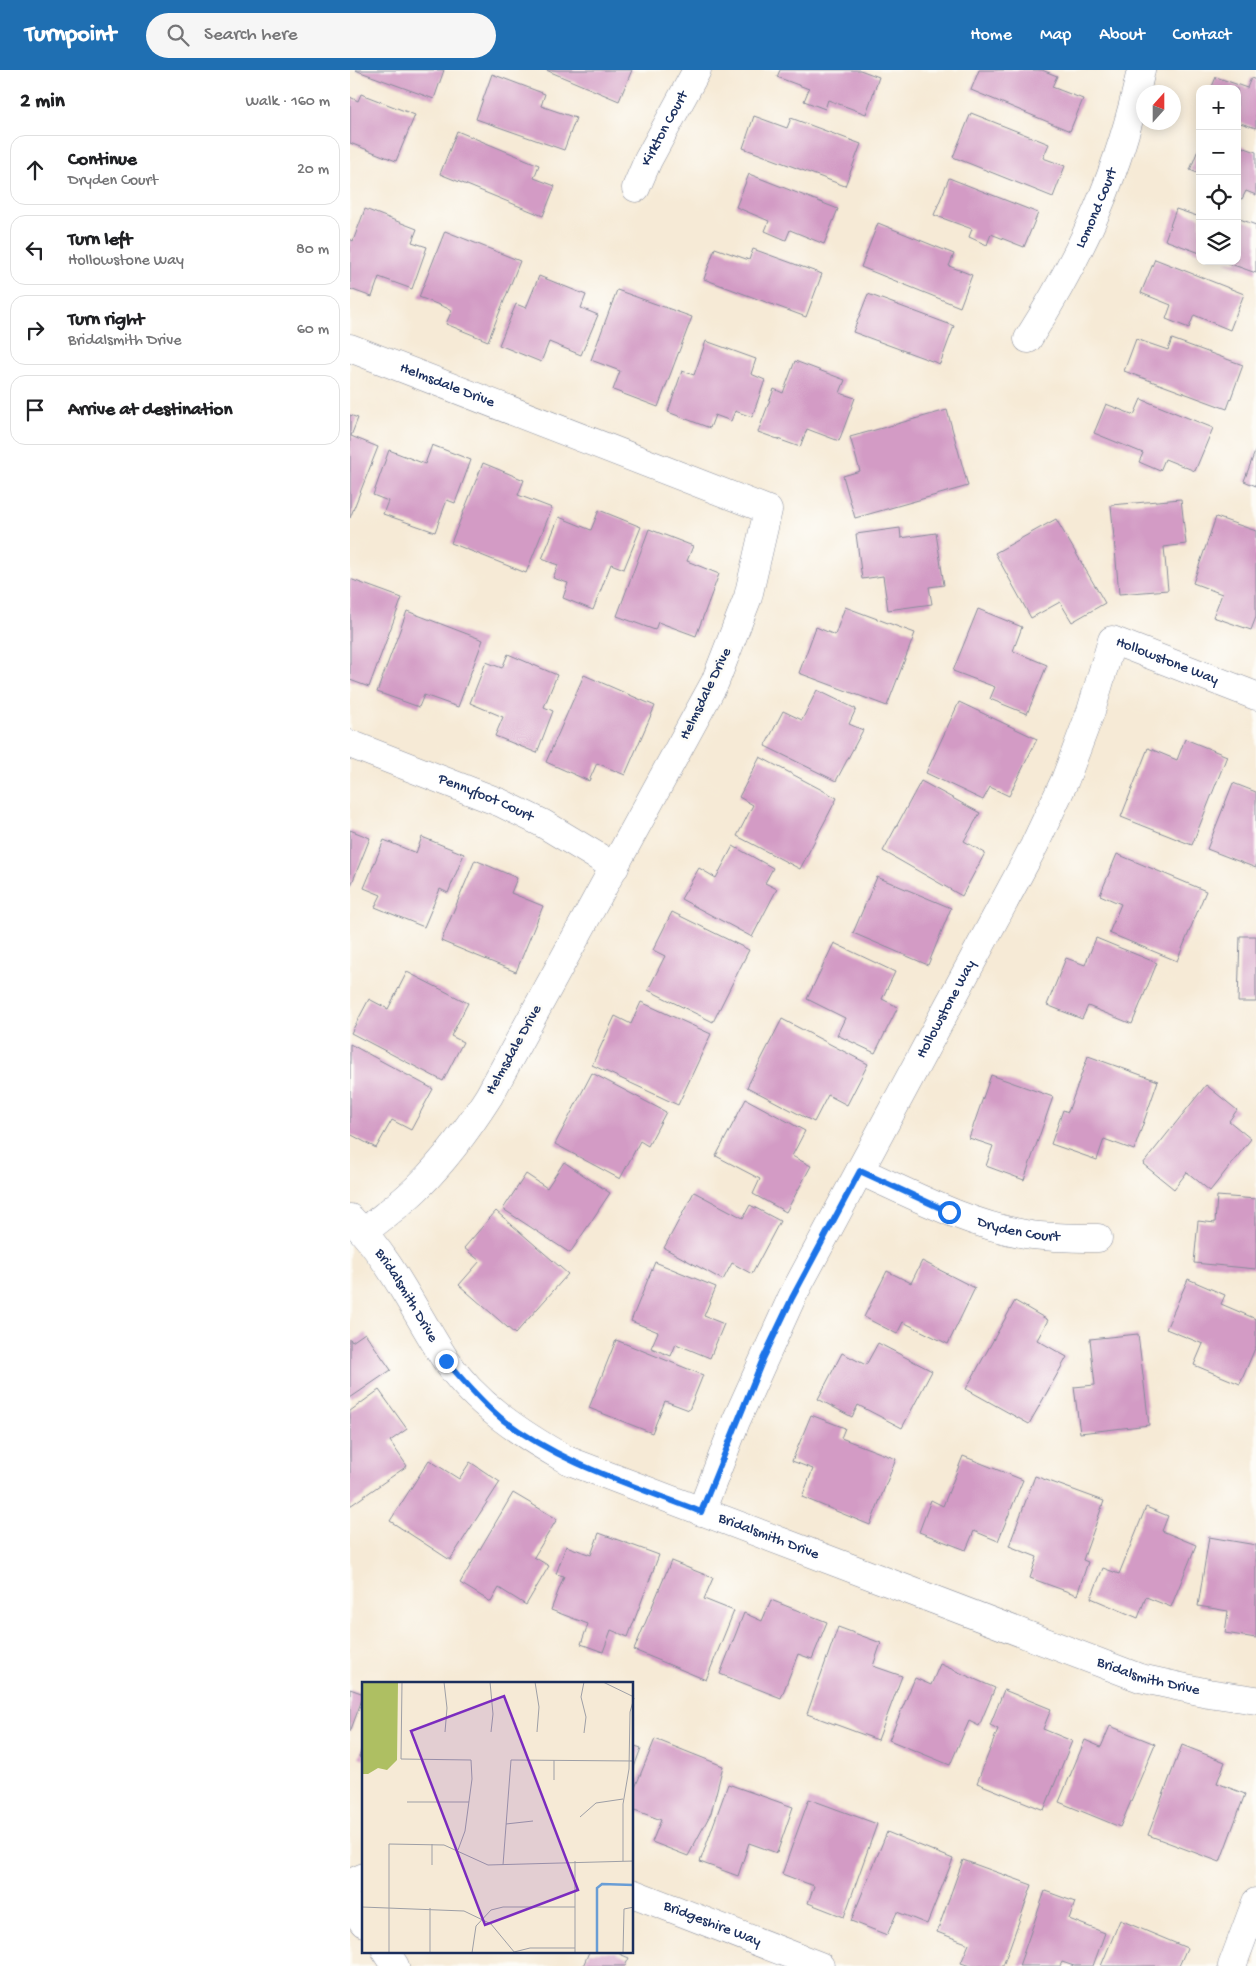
<!DOCTYPE html>
<html lang="en">
<head>
<meta charset="utf-8">
<style>
	:root { --surface:#fff; --page:#f6f6f6; --text:#202124; --muted:#757577; --line:#e0e0e0; --accent:#1f6fb2 }
	body { margin:0; font-family:"Gochi Hand",sans-serif; background:var(--page); color:var(--text) }
	.controls { position:absolute; right:15px; top:15px; display:grid; overflow:hidden; border-radius:10px; box-shadow:0 2px 12px #0003 }
	.controls button { width:45px; height:45px; display:grid; place-items:center; padding:0; border:0; border-bottom:1px solid var(--line); background:var(--surface); color:var(--text); font:25px sans-serif }
	.compass { position:absolute; left:786px; top:15px; width:45px; height:45px; border-radius:50%; background:var(--surface); box-shadow:0 2px 12px #0003; rotate:21deg }
	.stop { position:absolute; width:15px; height:15px; margin:-11px; border:4px solid #1a73e8; border-radius:50%; background:#fff }
	.stop.end { background:#1a73e8; border-color:#fff; box-shadow:0 1px 5px #0008 }
	.list { margin:0; padding:0; list-style:none }
	h2 { display:flex; justify-content:space-between; align-items:center; height:65px; margin:0; padding:0 20px; font-size:21px }
	h2 small { font-size:16px; font-weight:400; color:var(--muted) }
	.list li { display:grid; grid-template-columns:32px 1fr auto; gap:15px; align-items:center; box-sizing:border-box; height:70px; margin:0 10px 10px; padding:0 10px; border:1px solid var(--line); border-radius:15px }
	.list b { display:block; font-size:19px; white-space:nowrap }
	.list p { margin:0; font-size:16px; white-space:nowrap; color:var(--muted) }
	.list em { font-size:16px; font-style:normal; color:var(--muted) }
	.icon { flex:none; width:28px; height:28px; fill:none; stroke:currentColor; stroke-width:2; stroke-linecap:round; stroke-linejoin:round }
	.map { position:relative; flex:none; width:906px; height:1896px; overflow:hidden }
	header { display:flex; align-items:center; gap:30px; box-sizing:border-box; height:70px; padding:0 25px; background:var(--accent); color:#fff }
	header strong { font-size:24px }
	nav { display:flex; gap:28px; margin-inline-start:auto; font-size:18px }
	.search { width:350px; height:45px; background:var(--page); display:flex; align-items:center; gap:12px; box-sizing:border-box; padding:0 18px; border-radius:28px; color:var(--muted); font-size:19px }
	main { display:flex }
	aside { flex:1; background:var(--surface) }
	.map>svg:first-child { display:block }
	.building { fill:#d39bc5 }
	.lines { fill:none; stroke-linecap:round; stroke-linejoin:round }
	.minor-casing { stroke:#888c9a; stroke-width:29 }
	.minor { stroke:#fff; stroke-width:28 }
	.route { stroke:#1a73e8; stroke-width:6 }
	.labels { text-anchor:middle; dominant-baseline:central; stroke-width:5; stroke-linejoin:round; paint-order:stroke }
	.street-label { font-size:15px; fill:#1b2f5e; stroke:#fdfcf7 }
	.inset-river { fill:none; stroke:#699dd5; stroke-width:2.5 }
	.inset-road { fill:none; stroke:#9e9fa6; stroke-width:1 }
	.view { fill:#7b2cbf; fill-opacity:0.15; stroke:#7b2cbf; stroke-width:2.5 }
	.inset-edge { fill:none; stroke:#1b2f5e; stroke-width:2.5 }
</style>
</head>
<body>
<header>
<strong>Turnpoint</strong>
<div class="search"><svg class="icon" aria-label="search" viewBox="0 0 24 24"><circle cx="10" cy="10" r="6"/><path d="M15 15l6 6"/></svg>Search here</div>
<nav><a>Home</a><a>Map</a><a>About</a><a>Contact</a></nav>
</header>
<main>
<aside>
<h2>2 min<small>Walk · 160 m</small></h2>
<ul class="list">
<li><svg class="icon" aria-label="ahead" viewBox="0 0 24 24"><path d="M12 20V5M6 11l6-6 6 6"/></svg><div><b>Continue</b><p>Dryden Court</p></div><em>20 m</em></li>
<li><svg class="icon" aria-label="left" viewBox="0 0 24 24"><path d="M17 20v-9H6M10 6l-5 5 5 5"/></svg><div><b>Turn left</b><p>Hollowstone Way</p></div><em>80 m</em></li>
<li><svg class="icon" aria-label="right" viewBox="0 0 24 24"><path d="M7 20v-9h11M14 6l5 5-5 5"/></svg><div><b>Turn right</b><p>Bridalsmith Drive</p></div><em>60 m</em></li>
<li><svg class="icon" aria-label="arrive" viewBox="0 0 24 24"><path d="M6 21V4h12l-3 4 3 4H6"/></svg><div><b>Arrive at destination</b></div></li>
</ul>
</aside>
<div class="map">
<svg width="906" height="1896" viewBox="0 0 906 1896">
	<rect width="100%" height="100%" fill="#fdfcf7"/>
	<filter id="ink" filterUnits="userSpaceOnUse"><feTurbulence type="fractalNoise" baseFrequency=".02" numOctaves="2"/><feDisplacementMap in="SourceGraphic" scale="10" xChannelSelector="R" yChannelSelector="G"/><feConvolveMatrix kernelMatrix="1 2 1 2 8 2 1 2 1" color-interpolation-filters="sRGB"/></filter>
	<filter id="wash" filterUnits="userSpaceOnUse"><feTurbulence type="fractalNoise" baseFrequency=".0096" numOctaves="4" result="noise"/><feDisplacementMap in="SourceGraphic" scale="20" xChannelSelector="R" yChannelSelector="G"/><feGaussianBlur stdDeviation="1.12" result="paint"/><feColorMatrix in="noise" values="0 0 0 0 0 0 0 0 0 0 0 0 0 0 0 0 0 1.4 0 .05"/><feComposite in="paint" operator="in"/></filter>
	<g filter="url(#wash)">
		<rect width="100%" height="100%" fill="#f6ead6"/>
		<g id="blocks">
			<g class="building">
				<polygon points="5,0 94,0 84,29"/>
				<polygon points="196,0 282,0 269,31"/>
				<polygon points="430,0 510,0 529,7 516,44 478,30 475,39 454,31 459,19 427,7"/>
				<polygon points="629,0 692,0 707,6 702,17 733,29 720,61 621,20"/>
				<polygon points="142,4 195,24 191,36 226,48 214,80 126,49"/>
				<polygon points="866,7 897,18 901,8 906,10 906,58 887,52 887,19 861,19"/>
				<polygon points="11,24 65,45 46,91 0,73 0,27 8,31"/>
				<polygon points="621,43 699,74 693,88 715,96 703,127 603,87"/>
				<polygon points="404,46 437,58 441,48 511,74 495,116 393,78"/>
				<polygon points="107,61 189,95 184,108 205,116 193,146 90,104"/>
				<polygon points="850,75 850,104 840,100"/>
				<polygon points="887,75 906,82 906,125 896,121 892,129 887,127"/>
				<polygon points="399,104 488,139 474,174 440,160 436,170 415,161 419,151 386,137"/>
				<polygon points="599,108 688,143 674,177 641,164 637,175 619,167 622,159 584,145"/>
				<polygon points="15,139 67,159 62,172 77,177 62,219 29,207 22,227 0,219 0,169 3,171"/>
				<polygon points="826,139 850,147 850,183 815,170"/>
				<polygon points="887,148 906,155 906,203 875,192 887,191"/>
				<polygon points="528,153 604,184 599,196 622,205 610,237 511,197"/>
				<polygon points="95,161 170,191 138,271 96,254 102,240 69,227"/>
				<polygon points="365,178 399,190 403,179 472,204 456,247 354,209"/>
				<polygon points="805,189 894,224 880,260 844,245 839,258 816,249 821,235 791,223"/>
				<polygon points="189,206 236,225 231,238 248,245 231,285 199,272 191,292 149,275 166,234 176,238"/>
				<polygon points="267,220 342,247 308,337 263,320 270,301 241,290"/>
				<polygon points="518,224 604,256 590,294 503,262"/>
				<polygon points="786,269 818,280 822,269 893,295 877,339 774,301"/>
				<polygon points="356,271 406,289 401,304 415,310 402,347 385,341 381,351 365,345 360,358 318,342 332,301 344,305"/>
				<polygon points="445,291 495,310 490,323 505,328 489,371 457,359 450,377 408,362 424,319 433,323"/>
				<polygon points="791,329 863,358 845,401 815,389 810,401 789,392 793,383 744,363 756,334 784,345"/>
				<polygon points="597,340 618,416 505,448 493,406 510,401 500,367"/>
				<polygon points="0,345 8,348 1,366 28,377 0,448"/>
				<polygon points="82,375 121,390 105,433 97,430 85,462 33,444 38,431 23,425 39,380 75,394"/>
				<polygon points="906,379 906,416 894,411"/>
				<polygon points="133,393 174,410 168,425 202,438 176,503 101,473"/>
				<polygon points="831,429 836,474 814,477 818,520 769,524 761,435"/>
				<polygon points="249,440 291,457 274,499 261,494 243,540 213,528 218,513 203,508 208,495 192,489 209,447 241,460"/>
				<polygon points="866,447 906,461 906,547 901,560 863,547 872,524 843,513"/>
				<polygon points="706,449 755,533 722,552 710,532 681,548 645,483"/>
				<polygon points="550,458 551,468 586,463 594,515 579,517 582,534 538,540 533,506 512,509 506,464"/>
				<polygon points="299,459 343,476 337,491 369,504 346,566 308,552 305,560 267,546"/>
				<polygon points="0,509 52,528 19,617 0,610"/>
				<polygon points="495,537 565,563 537,636 449,603 466,557 485,565"/>
				<polygon points="628,539 672,557 663,581 697,595 677,644 640,629 645,617 603,601"/>
				<polygon points="57,541 133,570 108,637 74,625 69,637 27,622"/>
				<polygon points="158,584 207,605 194,637 203,641 187,683 145,666 153,647 120,633 136,592 152,598"/>
				<polygon points="234,605 305,636 275,705 247,693 239,711 196,692"/>
				<polygon points="467,620 506,639 499,654 513,660 486,711 415,676 433,641 452,650"/>
				<polygon points="609,632 687,669 659,726 640,717 633,730 576,703"/>
				<polygon points="835,669 877,686 842,775 771,747 798,678 827,690"/>
				<polygon points="410,687 487,728 450,799 387,766 403,735 389,727"/>
				<polygon points="571,711 630,743 614,771 635,783 612,826 533,781"/>
				<polygon points="883,713 906,722 906,798 857,779"/>
				<polygon points="0,760 20,768 0,818"/>
				<polygon points="72,767 114,784 98,823 90,819 74,857 25,837 31,825 14,818 34,770 66,783"/>
				<polygon points="383,776 423,798 415,813 427,819 402,867 331,829 349,798 366,808"/>
				<polygon points="767,784 856,821 827,891 759,863 771,834 750,825"/>
				<polygon points="125,790 167,808 161,823 193,836 166,902 91,871"/>
				<polygon points="527,807 601,838 578,895 503,863"/>
				<polygon points="322,842 399,880 363,952 298,920 315,886 303,880"/>
				<polygon points="890,866 906,866 906,932 888,932"/>
				<polygon points="746,868 807,893 782,954 738,936 732,949 697,935 716,888 735,895"/>
				<polygon points="484,873 545,902 532,929 548,937 525,983 487,965 495,948 457,929"/>
				<polygon points="57,902 118,933 101,966 113,972 93,1011 1,963 19,929 38,939"/>
				<polygon points="291,932 361,964 328,1035 242,995 265,946 281,954"/>
				<polygon points="432,949 518,994 497,1035 478,1025 464,1052 397,1017"/>
				<polygon points="0,974 83,1019 61,1060 42,1050 26,1078 0,1064"/>
				<polygon points="738,986 808,1011 784,1080 754,1069 747,1090 701,1074 713,1040 718,1042"/>
				<polygon points="242,1003 316,1042 298,1076 290,1071 270,1109 205,1074"/>
				<polygon points="641,1005 703,1027 674,1110 636,1096 643,1076 619,1068"/>
				<polygon points="856,1015 887,1040 879,1051 901,1069 860,1121 837,1102 824,1119 793,1094"/>
				<polygon points="396,1029 455,1061 442,1086 461,1096 436,1142 403,1124 410,1109 366,1086"/>
				<polygon points="214,1092 260,1123 220,1183 153,1139 176,1104 197,1118"/>
				<polygon points="344,1122 393,1148 400,1135 430,1151 402,1204 382,1193 373,1210 314,1178"/>
				<polygon points="867,1126 906,1129 906,1199 844,1193 848,1151 865,1153"/>
				<polygon points="146,1141 218,1204 165,1264 109,1215 130,1191 114,1178"/>
				<polygon points="572,1191 625,1218 598,1274 553,1252 547,1264 514,1247 537,1201 561,1213"/>
				<polygon points="305,1192 366,1217 354,1246 374,1254 360,1288 326,1274 321,1286 301,1278 308,1262 281,1251"/>
				<polygon points="838,1209 875,1225 871,1234 906,1249 906,1276 890,1314 844,1295 853,1274 816,1259"/>
				<polygon points="665,1231 698,1250 687,1270 717,1287 679,1354 616,1319"/>
				<polygon points="15,1263 41,1300 0,1328 0,1269 2,1272"/>
				<polygon points="788,1264 799,1355 730,1363 724,1317 745,1315 740,1269"/>
				<polygon points="266,1270 353,1305 339,1340 315,1331 302,1363 239,1338"/>
				<polygon points="528,1273 582,1301 552,1358 508,1335 502,1347 468,1329 492,1283 516,1295"/>
				<polygon points="29,1320 57,1359 40,1371 57,1396 0,1436 0,1341"/>
				<polygon points="461,1345 495,1358 491,1368 546,1389 520,1455 452,1427 463,1399 442,1391"/>
				<polygon points="613,1386 673,1410 648,1471 624,1461 616,1480 569,1462 581,1430 593,1436"/>
				<polygon points="79,1390 109,1409 120,1392 150,1412 100,1490 40,1451"/>
				<polygon points="685,1406 754,1431 733,1490 738,1492 727,1525 680,1508 687,1487 659,1476"/>
				<polygon points="163,1423 207,1449 184,1487 199,1496 176,1535 149,1518 141,1532 110,1513"/>
				<polygon points="796,1437 818,1446 812,1461 846,1475 821,1537 796,1527 788,1548 741,1528 753,1498 769,1504"/>
				<polygon points="249,1463 309,1485 278,1567 261,1560 253,1582 231,1574 238,1554 201,1540 214,1506 206,1504 216,1476 241,1485"/>
				<polygon points="859,1467 906,1475 906,1568 875,1563 878,1541 848,1536"/>
				<polygon points="321,1491 363,1508 354,1529 384,1541 356,1610 284,1580"/>
				<polygon points="421,1530 477,1552 462,1589 448,1584 431,1628 370,1604 394,1543 412,1551"/>
				<polygon points="488,1557 531,1573 523,1596 552,1606 528,1670 457,1644"/>
				<polygon points="590,1594 645,1618 629,1656 619,1651 600,1695 539,1670 565,1608 581,1615"/>
				<polygon points="0,1619 14,1624 0,1662"/>
				<polygon points="654,1620 701,1639 693,1659 722,1671 694,1740 627,1713 648,1659 640,1655"/>
				<polygon points="760,1656 805,1674 770,1757 709,1732 735,1670 751,1677"/>
				<polygon points="305,1669 373,1696 361,1743 338,1786 302,1772 311,1750 282,1739 282,1725"/>
				<polygon points="14,1675 14,1689 9,1687"/>
				<polygon points="282,1675 291,1678 283,1700 282,1700"/>
				<polygon points="832,1675 875,1692 867,1713 895,1724 870,1792 798,1765"/>
				<polygon points="378,1714 443,1737 427,1783 399,1773 388,1806 350,1792"/>
				<polygon points="459,1729 527,1754 494,1847 458,1833 464,1816 432,1804"/>
				<polygon points="537,1762 603,1789 577,1854 547,1842 537,1865 501,1851"/>
				<polygon points="613,1790 682,1815 653,1896 620,1896 611,1893 619,1874 587,1862"/>
				<polygon points="695,1821 725,1832 719,1849 755,1863 743,1896 724,1896 712,1892 710,1896 669,1896"/>
				<polygon points="770,1850 837,1878 829,1896 751,1896"/>
				<polygon points="239,1882 265,1882 279,1888 275,1896 233,1896"/>
			</g>
		</g>
	</g>
	<g filter="url(#ink)">
		<use href="#blocks" fill-opacity="0" stroke="#888c9a" stroke-width="1"/>
		<g class="lines">
			<defs>
				<g id="minor">
					<path id="s1" d="M286,118L298,90L347,0"/>
					<path id="s2" d="M678,269C733,182 770,101 791,0"/>
					<path id="s3" d="M0,278L418,440L398,527L365,612L139,1026C118,1059 95,1090 68,1117C51,1134 32,1147 14,1162"/>
					<path id="s4" d="M0,674L151,733L192,753L265,797"/>
					<path id="s5" d="M510,1101C563,1125 617,1154 675,1164C699,1168 724,1168 748,1168"/>
					<path id="s6" d="M0,1148C41,1189 64,1241 95,1289C125,1334 171,1364 217,1390L790,1608L858,1623L906,1630"/>
					<path id="s7" d="M351,1442L386,1351L442,1227L684,776L715,710L741,641L762,570L906,626"/>
					<polyline points="0,1813 14,1807"/>
					<path id="s8" d="M282,1823L470,1896"/>
					<polyline points="0,1835 14,1853"/>
					<polyline points="36,1882 45,1896"/>
					<polyline points="882,1896 906,1832"/>
				</g>
			</defs>
			<use href="#minor" class="minor-casing"/>
			<use href="#minor" class="minor"/>
		</g>
	</g>
	<g class="lines" filter="url(#ink)">
		<path class="route" d="M96,1291C114,1311 131,1332 152,1349C211,1394 283,1415 351,1442L413,1289L442,1228L510,1101L599,1142"/>
	</g>
	<g class="labels">
		<g class="street-label">
			<text stroke="none"><textPath href="#s1" startOffset="66">Kirkton Court</textPath></text>
			<text stroke="none"><textPath href="#s2" startOffset="148">Lomond Court</textPath></text>
			<text stroke="none"><textPath href="#s3" startOffset="104">Helmsdale Drive</textPath></text>
			<text stroke="none"><textPath href="#s7" startOffset="1025">Hollowstone Way</textPath></text>
			<text transform="translate(356 624) rotate(-64)">Helmsdale Drive</text>
			<text stroke="none"><textPath href="#s4" startOffset="146">Pennyfoot Court</textPath></text>
			<text stroke="none"><textPath href="#s7" startOffset="560">Hollowstone Way</textPath></text>
			<text transform="translate(164 980) rotate(-61)">Helmsdale Drive</text>
			<text stroke="none"><textPath href="#s5" startOffset="170">Dryden Court</textPath></text>
			<text stroke="none"><textPath href="#s6" startOffset="96">Bridalsmith Drive</textPath></text>
			<text stroke="none"><textPath href="#s6" startOffset="546">Bridalsmith Drive</textPath></text>
			<text stroke="none"><textPath href="#s6" startOffset="951">Bridalsmith Drive</textPath></text>
			<text stroke="none"><textPath href="#s8" startOffset="86">Bridgeshire Way</textPath></text>
		</g>
	</g>
	<g transform="translate(12 1612)">
		<rect width="271" height="271" fill="#f6ead6"/>
		<path d="M0,0H36L35,78L25,88L16,86L6,92H0Z" fill="#aebf62"/>
		<path class="inset-river" d="M235,271V206L240,202L272,203"/>
		<path class="inset-road" d="M40,0L39,77L109,78L110,97L103,149L96,168M82,0L85,26L83,50M128,0L131,32L129,50M173,0L177,25L175,50M241,0L272,15M222,51L224,35L219,15L222,0M192,98V78M45,120H107M218,135L234,121L261,117M144,142L171,139M261,179V122L267,87L268,30L272,16M70,183V162M141,183L149,78L272,79M0,225L102,229L129,242L153,271M152,270L168,266H213M27,271V162L82,163L126,183L272,179M68,271V226M110,271L114,244L129,228L141,225H213M213,271V179M261,271L262,227L272,225"/>
		<path class="view" d="M142,14L216,208L123,243L49,49Z"/>
		<rect width="271" height="271" class="inset-edge"/>
	</g>
</svg>
<div class="controls">
<button>+</button>
<button>−</button>
<button><svg class="icon" aria-label="locate" viewBox="0 0 24 24"><circle cx="12" cy="12" r="6"/><path d="M12 2v4M12 18v4M2 12h4M18 12h4"/></svg></button>
<button><svg class="icon" aria-label="layers" viewBox="0 0 24 24"><path d="M12 4l9 5-9 5-9-5zM3 14l9 5 9-5"/></svg></button>
</div>
<svg class="compass" viewBox="-18 -18 36 36"><path d="M0-13l5 13h-10z" fill="#e53935"/><path d="M0 13l5-13h-10z" fill="#757577"/></svg>
<div class="stop" style="left:599px;top:1142px"></div>
<div class="stop end" style="left:96px;top:1291px"></div>
</div>
</main>
</body>
</html>
